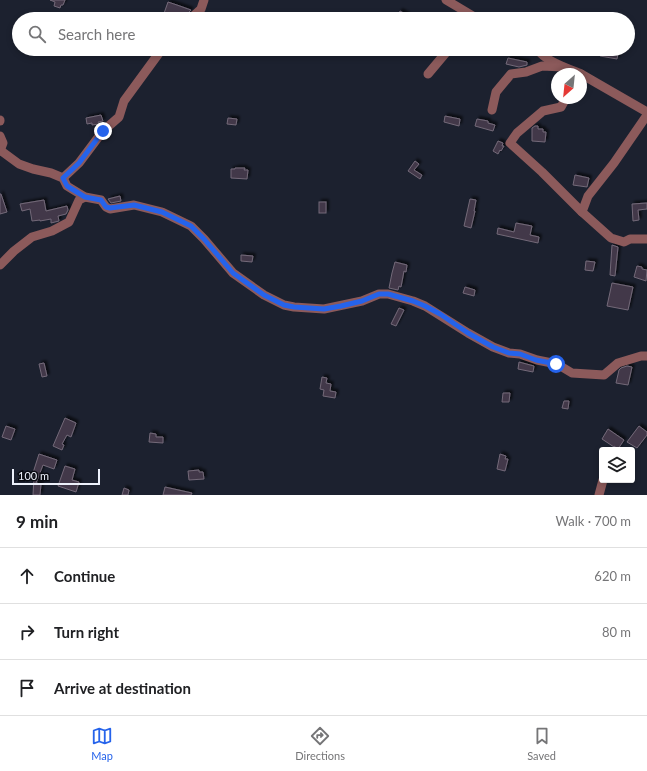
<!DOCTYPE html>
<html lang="en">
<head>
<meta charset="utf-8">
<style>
	:root { --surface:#fff; --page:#f2f2f2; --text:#202124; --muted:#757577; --line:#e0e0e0; --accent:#2563eb }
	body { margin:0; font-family:Lato,sans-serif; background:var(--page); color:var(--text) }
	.controls { position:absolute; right:12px; bottom:12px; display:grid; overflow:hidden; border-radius:4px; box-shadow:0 2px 6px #0003 }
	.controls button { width:36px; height:36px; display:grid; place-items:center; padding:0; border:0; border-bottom:1px solid var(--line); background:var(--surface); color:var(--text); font:20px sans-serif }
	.compass { position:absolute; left:551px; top:68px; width:36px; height:36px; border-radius:50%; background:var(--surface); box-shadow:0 2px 6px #0003; rotate:207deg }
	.scale { position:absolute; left:12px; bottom:10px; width:88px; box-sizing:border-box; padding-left:4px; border:2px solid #edf1fb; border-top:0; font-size:11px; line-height:14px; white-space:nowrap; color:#edf1fb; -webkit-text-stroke:3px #090b11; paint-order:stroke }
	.stop { position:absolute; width:12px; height:12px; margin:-9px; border:3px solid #2563eb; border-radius:50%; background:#fff }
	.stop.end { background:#2563eb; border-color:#fff; box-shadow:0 1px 4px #0008 }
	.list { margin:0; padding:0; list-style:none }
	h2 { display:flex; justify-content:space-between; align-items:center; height:52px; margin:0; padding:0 16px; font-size:17px }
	h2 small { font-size:13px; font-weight:400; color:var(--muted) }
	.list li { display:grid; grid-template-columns:26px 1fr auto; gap:12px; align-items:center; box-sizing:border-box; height:56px; padding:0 16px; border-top:1px solid var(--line) }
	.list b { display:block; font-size:15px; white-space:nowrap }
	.list em { font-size:13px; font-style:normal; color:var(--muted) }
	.icon { flex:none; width:22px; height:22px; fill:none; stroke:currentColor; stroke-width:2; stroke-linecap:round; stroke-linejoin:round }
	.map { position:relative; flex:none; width:647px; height:495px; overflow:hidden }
	.search { position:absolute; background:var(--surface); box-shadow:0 2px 6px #0003; left:12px; right:12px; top:12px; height:44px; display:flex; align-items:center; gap:10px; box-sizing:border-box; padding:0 14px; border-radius:22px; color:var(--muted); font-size:15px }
	.sheet { height:220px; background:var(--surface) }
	nav { display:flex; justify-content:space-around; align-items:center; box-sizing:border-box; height:56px; border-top:1px solid var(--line); background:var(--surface); font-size:11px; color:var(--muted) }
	nav a { display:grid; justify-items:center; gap:2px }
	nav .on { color:var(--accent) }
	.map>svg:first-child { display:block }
	.building { fill:#433948; stroke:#736979; filter:url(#shadow) }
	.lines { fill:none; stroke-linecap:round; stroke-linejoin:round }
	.minor { stroke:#8c5a5b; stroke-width:9 }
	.route { stroke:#2563eb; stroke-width:5 }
</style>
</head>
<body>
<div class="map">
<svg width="647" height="495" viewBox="0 0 647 495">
	<defs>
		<filter id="shadow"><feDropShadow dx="2.5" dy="-2.5" stdDeviation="1" flood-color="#0009"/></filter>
	</defs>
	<rect width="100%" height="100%" fill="#1c212f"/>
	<g class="building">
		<polygon points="50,0 65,0 63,5 61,5 60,8 54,6 55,2"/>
		<polygon points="168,2 177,5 191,10 186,15 184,19 162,19"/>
		<polygon points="400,11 407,15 405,19 396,19"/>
		<polygon points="575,49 591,49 590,54 575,51"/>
		<polygon points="601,49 619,49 617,59 600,56"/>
		<polygon points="508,58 527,62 527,65 519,67 506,64"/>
		<polygon points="101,115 103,121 98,122 99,124 92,125 92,123 87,124 86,118"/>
		<polygon points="445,116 460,119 459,126 444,122"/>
		<polygon points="228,118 237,119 236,125 227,124"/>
		<polygon points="477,119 488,121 488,123 495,125 493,131 475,126"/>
		<polygon points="535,126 538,126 538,129 543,129 543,132 546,132 545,142 532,141 532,128"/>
		<polygon points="498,141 503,143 502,146 504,146 501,151 500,150 498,154 493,151"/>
		<polygon points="415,161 419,164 414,170 422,175 420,179 408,171"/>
		<polygon points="235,168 245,168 244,170 248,170 247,179 231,178 231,169 235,169"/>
		<polygon points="575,175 589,178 587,187 573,185"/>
		<polygon points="0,194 1,194 7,212 0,214"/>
		<polygon points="120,196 121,201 111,203 108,199"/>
		<polygon points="470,199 476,200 474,211 475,211 471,228 464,226"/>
		<polygon points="44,200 46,211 67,206 68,210 66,214 58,216 59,221 51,223 51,219 40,221 40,220 32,221 30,209 22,211 20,204"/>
		<rect x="319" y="202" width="7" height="11"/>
		<polygon points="647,203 647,209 638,210 639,220 633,221 632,204"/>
		<polygon points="516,223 532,226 530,235 539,237 538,243 497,234 498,228 514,232"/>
		<polygon points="612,245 618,247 615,276 610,275"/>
		<polygon points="241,255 253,256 252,262 241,261"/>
		<polygon points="586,261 595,262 593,271 585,270"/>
		<polygon points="395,262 407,265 406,272 404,271 401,287 399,286 398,290 389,288 392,273"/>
		<polygon points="637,266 642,267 642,269 647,270 646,281 634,277"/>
		<polygon points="612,283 633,287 628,310 607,306"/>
		<polygon points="465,287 475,290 474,296 463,293"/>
		<polygon points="399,308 404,310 396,326 391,324"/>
		<polygon points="519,362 534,366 533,372 518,369"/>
		<polygon points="44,363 47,376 42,377 39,364"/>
		<polygon points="627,366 632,367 628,385 616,383 619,370 621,368"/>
		<polygon points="322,377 327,378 326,383 331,384 330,391 336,392 335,398 323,396 324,390 320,389"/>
		<polygon points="503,393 510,393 509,402 502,402"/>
		<polygon points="564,401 569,401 568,409 562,408"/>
		<polygon points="65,418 76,423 71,437 67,435 62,444 64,445 62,450 53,446"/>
		<polygon points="6,426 15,429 11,440 2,437"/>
		<polygon points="639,426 647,432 647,435 637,448 627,442"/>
		<polygon points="608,429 624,440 618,449 614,446 614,447 602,439"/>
		<polygon points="150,433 156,434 156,437 163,437 163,443 149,442"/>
		<polygon points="39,454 57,460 54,469 43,465 36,483 41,484 40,495 33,495 34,477 32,476"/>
		<polygon points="500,454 506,456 505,459 508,459 505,471 497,469"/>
		<polygon points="65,466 75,469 72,480 79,482 76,492 58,486"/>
		<polygon points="199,470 199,472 203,472 204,479 189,480 188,471"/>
		<polygon points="165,487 192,493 191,495 163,495"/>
		<polygon points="124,488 129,490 128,495 122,495"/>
	</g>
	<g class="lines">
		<g class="minor">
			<polyline points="446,0 473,16"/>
			<polyline points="190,19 201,9 204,0"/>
			<path d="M537,49C546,62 567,68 581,74"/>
			<polyline points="428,74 449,49"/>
			<polyline points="581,74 647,112"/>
			<polyline points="566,98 561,107 543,111 517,133 510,143 542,172 582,212"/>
			<polyline points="492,110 496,92 511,74 526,72 542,66 563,67"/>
			<polyline points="647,115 614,163 588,196 582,212 611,238 624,242 630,239 647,239"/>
			<polyline points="0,120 0,121"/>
			<polyline points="0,136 3,143 0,151"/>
			<polyline points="0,150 19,164 33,169 51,173 63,178 67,186 85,197 101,200 106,207 110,209 134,205 162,212 191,226 204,239 233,273 264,295 284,305 294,307 324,309 362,301 379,294 388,294 413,301 425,306 468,333 493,347 509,353 520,354 537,360 557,364 572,373 604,375 618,363 641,356 647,356"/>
			<polyline points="63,178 79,163 103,131 119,117 124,101 162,49"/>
			<polyline points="0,265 14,251 32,237 52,231 69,222 79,200 85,197"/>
			<polyline points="599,495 603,480"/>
		</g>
	</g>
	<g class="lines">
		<polyline class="route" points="103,131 79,163 63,178 67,186 85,197 101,200 106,207 110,208 134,205 162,212 191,226 204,239 233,273 264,295 284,305 294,307 324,309 341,306 362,301 379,294 388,294 413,301 425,306 440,314 468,333 493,347 509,353 520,354 536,360 556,364"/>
	</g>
</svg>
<div class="controls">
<button><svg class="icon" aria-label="layers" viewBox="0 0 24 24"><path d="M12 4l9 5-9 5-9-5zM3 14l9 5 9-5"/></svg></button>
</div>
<svg class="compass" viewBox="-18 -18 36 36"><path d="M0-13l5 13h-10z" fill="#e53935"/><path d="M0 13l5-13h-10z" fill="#757577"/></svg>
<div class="scale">100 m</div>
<div class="stop" style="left:556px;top:364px"></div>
<div class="stop end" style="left:103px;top:131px"></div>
<div class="search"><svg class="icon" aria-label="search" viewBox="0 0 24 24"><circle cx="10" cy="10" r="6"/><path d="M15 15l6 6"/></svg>Search here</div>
</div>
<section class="sheet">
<h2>9 min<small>Walk · 700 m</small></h2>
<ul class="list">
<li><svg class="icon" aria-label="ahead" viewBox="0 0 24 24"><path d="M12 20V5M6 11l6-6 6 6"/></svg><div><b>Continue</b></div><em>620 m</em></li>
<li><svg class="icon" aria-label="right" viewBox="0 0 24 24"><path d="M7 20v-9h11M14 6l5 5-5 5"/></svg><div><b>Turn right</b></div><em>80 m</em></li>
<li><svg class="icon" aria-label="arrive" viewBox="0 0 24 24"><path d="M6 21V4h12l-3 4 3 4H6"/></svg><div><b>Arrive at destination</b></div></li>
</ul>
</section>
<nav>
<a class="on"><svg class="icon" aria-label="map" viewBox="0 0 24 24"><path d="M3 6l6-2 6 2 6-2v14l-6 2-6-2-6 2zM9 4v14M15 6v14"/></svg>Map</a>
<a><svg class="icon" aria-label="directions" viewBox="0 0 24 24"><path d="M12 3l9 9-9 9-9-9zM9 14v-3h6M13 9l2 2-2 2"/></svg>Directions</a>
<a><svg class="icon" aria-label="saved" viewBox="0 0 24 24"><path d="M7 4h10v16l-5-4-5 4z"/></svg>Saved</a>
</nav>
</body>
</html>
